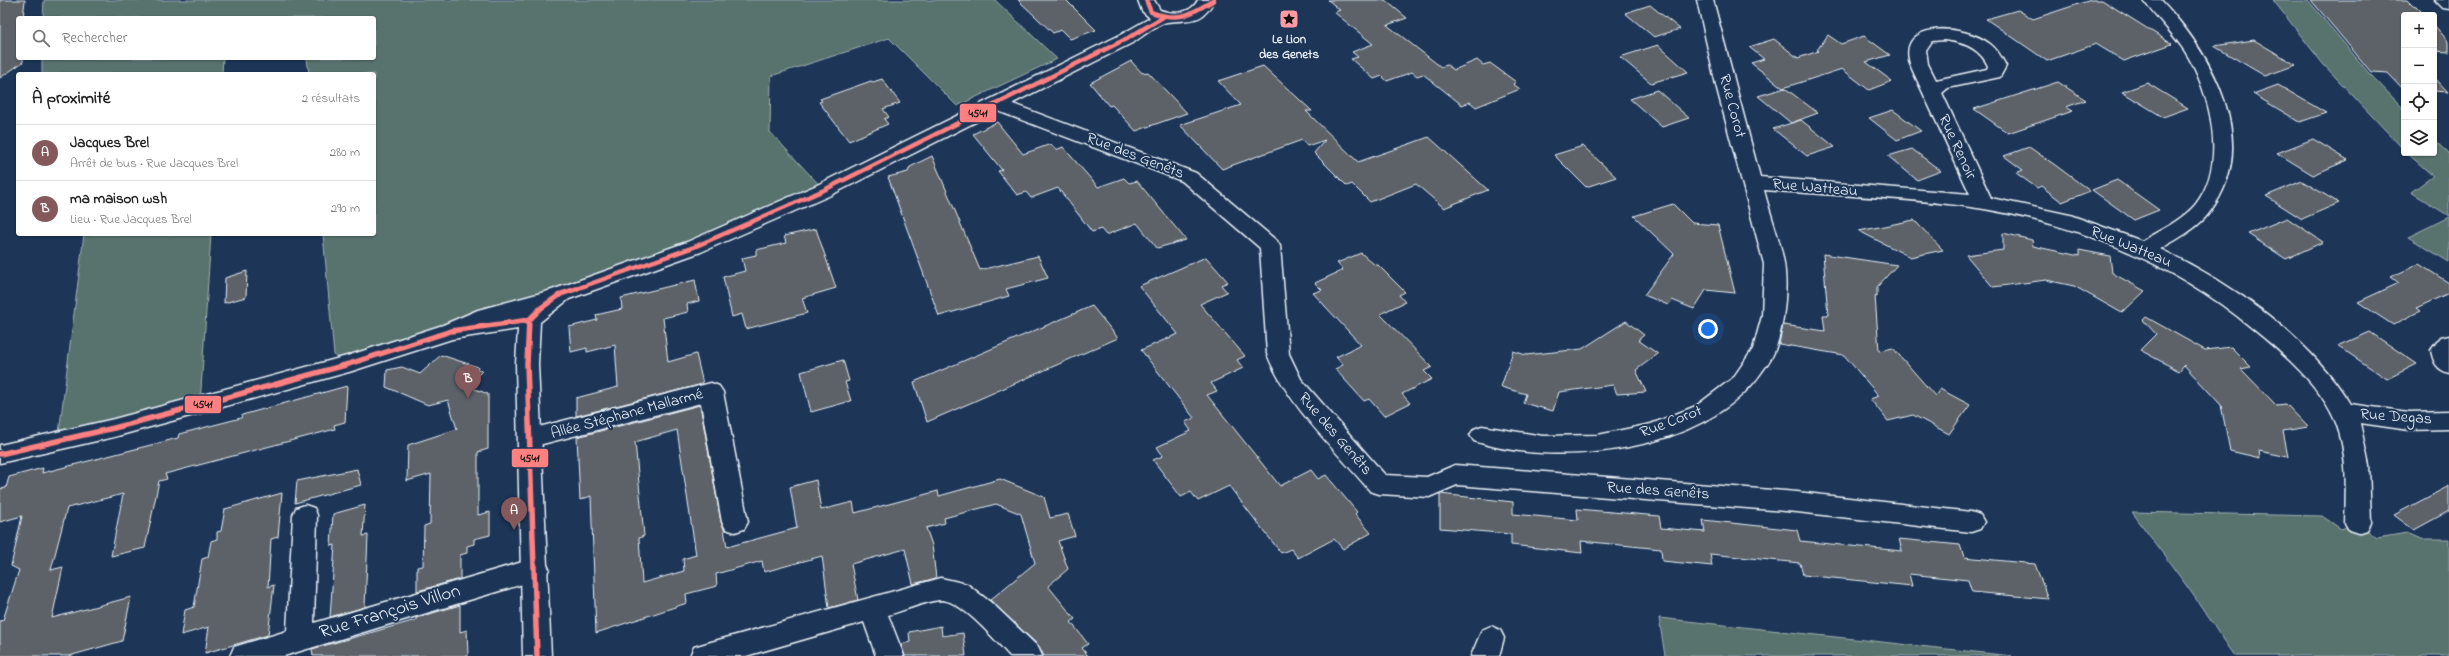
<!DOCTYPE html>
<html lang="fr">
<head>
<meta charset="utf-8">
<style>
	:root { --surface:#fff; --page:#f2f2f2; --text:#222; --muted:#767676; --line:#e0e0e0; --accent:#85585c }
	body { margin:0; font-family:"Indie Flower",sans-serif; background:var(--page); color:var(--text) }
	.controls { position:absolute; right:12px; top:12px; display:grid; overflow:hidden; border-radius:4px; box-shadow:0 1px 3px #0004 }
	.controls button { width:36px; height:36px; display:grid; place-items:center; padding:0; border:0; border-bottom:1px solid var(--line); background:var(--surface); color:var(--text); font:20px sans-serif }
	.you { position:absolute; left:1708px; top:329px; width:14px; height:14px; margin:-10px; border:3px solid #fff; border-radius:50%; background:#1a73e8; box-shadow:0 0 0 6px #1a73e833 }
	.badge { display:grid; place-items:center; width:26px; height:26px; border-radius:50%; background:var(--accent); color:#fff; font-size:13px; font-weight:700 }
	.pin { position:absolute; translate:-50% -33px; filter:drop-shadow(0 1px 2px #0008) }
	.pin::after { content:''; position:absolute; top:21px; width:14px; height:12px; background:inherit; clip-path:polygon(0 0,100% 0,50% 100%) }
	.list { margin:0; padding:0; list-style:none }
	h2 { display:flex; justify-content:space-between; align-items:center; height:52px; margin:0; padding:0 16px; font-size:17px }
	h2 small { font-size:13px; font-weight:400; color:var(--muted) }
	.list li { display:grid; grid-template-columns:26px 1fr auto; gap:12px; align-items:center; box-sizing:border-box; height:56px; padding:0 16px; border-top:1px solid var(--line) }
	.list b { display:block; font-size:15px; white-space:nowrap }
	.list p { margin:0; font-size:13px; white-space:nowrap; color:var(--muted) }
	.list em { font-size:13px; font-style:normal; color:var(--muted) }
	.icon { flex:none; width:22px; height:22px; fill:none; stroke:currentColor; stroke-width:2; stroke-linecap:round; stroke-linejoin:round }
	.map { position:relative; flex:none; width:2449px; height:656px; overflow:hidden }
	.search { position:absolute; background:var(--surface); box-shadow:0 1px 3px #0004; left:16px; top:16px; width:360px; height:44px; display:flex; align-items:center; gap:10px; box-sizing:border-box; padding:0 14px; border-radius:4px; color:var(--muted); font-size:15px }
	.panel { position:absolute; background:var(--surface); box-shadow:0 1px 3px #0004; left:16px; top:72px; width:360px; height:164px; border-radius:4px }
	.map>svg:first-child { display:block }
	.green { fill:#59726e; stroke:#a0b2b3 }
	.building { fill:#5b6267; stroke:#e8f1f8; fill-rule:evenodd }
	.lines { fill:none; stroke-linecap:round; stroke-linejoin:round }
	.street-casing { stroke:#e8f1f8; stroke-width:3 }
	.secondary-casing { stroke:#e8f1f8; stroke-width:3 }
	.street { fill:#1d3557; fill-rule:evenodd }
	.secondary { fill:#1d3557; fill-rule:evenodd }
	.bus-1-far1-casing { stroke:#1d3557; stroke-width:7 }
	.bus-1-casing { stroke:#1d3557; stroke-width:8 }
	.bus-1-far1 { stroke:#ff8080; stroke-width:4.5 }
	.bus-1 { stroke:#ff8080; stroke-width:5.5 }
	.labels { text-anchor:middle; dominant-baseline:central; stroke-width:4; stroke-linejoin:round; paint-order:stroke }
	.far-poi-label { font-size:13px; font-weight:bold; fill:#e8f1f8; stroke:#1d3557 }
	.street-label { font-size:16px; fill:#e8f1f8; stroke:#1d3557 }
	.near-street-label { font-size:19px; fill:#e8f1f8; stroke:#1d3557 }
	.line-badge { stroke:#1d3557; stroke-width:1.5 }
	.pale-badge-label { font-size:11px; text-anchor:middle; font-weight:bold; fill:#111 }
</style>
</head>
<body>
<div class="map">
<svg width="2449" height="656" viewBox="0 0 2449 656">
	<rect width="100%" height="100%" fill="#1d3557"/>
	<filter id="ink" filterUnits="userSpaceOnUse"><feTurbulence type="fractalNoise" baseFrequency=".025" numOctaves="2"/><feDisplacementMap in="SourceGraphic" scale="8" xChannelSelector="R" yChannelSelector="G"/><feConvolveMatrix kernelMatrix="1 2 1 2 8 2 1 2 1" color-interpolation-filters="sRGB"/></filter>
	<g filter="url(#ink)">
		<g class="green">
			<polygon points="44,0 995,0 1057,59 957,106 889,38 771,76 770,132 824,190 694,247 349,364 334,355 323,234 374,234 374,74 309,74 307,58 374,58 374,18 43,18"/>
			<polygon points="2273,0 2308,0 2368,72 2404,109 2404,150 2323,64"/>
			<polygon points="42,58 223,58 222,74 42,74"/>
			<polygon points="2434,139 2449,153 2449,216 2411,192 2433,176 2407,153 2434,153"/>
			<polygon points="2449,217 2449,262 2408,237"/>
			<polygon points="84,234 211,234 200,405 58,441"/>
			<polygon points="2132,512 2322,516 2341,529 2358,523 2377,538 2407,533 2421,539 2449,539 2449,656 2235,656 2189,589"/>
			<polygon points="1659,618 2012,656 1665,656"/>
		</g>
		<g class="building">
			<polygon points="0,0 25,0 23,18 18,18 18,58 23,58 23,62 0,78"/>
			<polygon points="1018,0 1066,0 1096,30 1070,39 1061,30 1053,33"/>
			<polygon points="1328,0 1385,0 1407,18 1387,25 1441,67 1447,65 1454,70 1477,60 1483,65 1490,63 1516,82 1513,84 1520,89 1476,107 1470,102 1462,105 1423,74 1417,76 1412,72 1387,81 1382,76 1374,79 1351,59 1358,57 1352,52 1373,44 1334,12 1340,10"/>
			<polygon points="2091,0 2102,0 2172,44 2124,61 2096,44 2047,61 1986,19 2018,10 2033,19"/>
			<polygon points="2311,0 2408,0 2413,5 2416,6 2425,15 2404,15 2404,90 2388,73 2371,72"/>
			<polygon points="1650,5 1680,29 1654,37 1625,13"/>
			<polygon points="2434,25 2449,42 2449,52 2434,51"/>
			<polygon points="1828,35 1841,44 1864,36 1890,55 1866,62 1892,81 1869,90 1842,69 1783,88 1751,63 1764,59 1749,47 1774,39 1798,58 1819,51 1817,50"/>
			<polygon points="2254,40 2296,65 2265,76 2214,46"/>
			<polygon points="1658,45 1688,72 1651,83 1620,57"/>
			<polygon points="1131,61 1142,73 1148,72 1187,113 1136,131 1112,105 1109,106 1090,83"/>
			<polygon points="1263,66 1312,111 1306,111 1358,162 1429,137 1488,190 1444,208 1416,184 1370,202 1352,184 1347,186 1314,153 1325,140 1307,146 1302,140 1222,169 1180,125 1241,105 1218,81"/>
			<polygon points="2434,77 2448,92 2434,91"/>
			<polygon points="882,79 900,103 883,109 889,117 884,119 888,124 849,141 819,102 822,101 820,99 871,81 873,82"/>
			<polygon points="2058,82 2086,100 2066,107 2073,111 2008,133 1974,109"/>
			<polygon points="2147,83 2188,108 2163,117 2122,92"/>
			<polygon points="2278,85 2326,113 2300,122 2253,94"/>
			<polygon points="1785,88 1818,113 1791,123 1758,96"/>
			<polygon points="1657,90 1689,118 1662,127 1630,99"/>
			<polygon points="1893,110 1921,131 1897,140 1869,118"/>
			<polygon points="1801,120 1835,147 1807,156 1773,129"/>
			<polygon points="997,122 1023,154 1051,144 1056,150 1063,147 1098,187 1124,178 1129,183 1137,181 1186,240 1157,248 1137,223 1106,235 1101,229 1092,232 1058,188 1031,198 1026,192 1017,195 998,171 1002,170 973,134"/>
			<polygon points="2313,139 2348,160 2313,175 2277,153"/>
			<polygon points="1583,146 1616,177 1586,187 1554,155"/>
			<polygon points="2029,147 2055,165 2090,191 2062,202 2041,186 2037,188 2016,173 2023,170 2004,156"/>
			<polygon points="1912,149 1941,171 1917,180 1888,156"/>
			<polygon points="932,156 980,270 1038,256 1048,278 1006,289 1009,296 939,316 888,177 908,172 910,167"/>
			<polygon points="2117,180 2159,210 2134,220 2092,190"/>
			<polygon points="2302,181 2339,203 2302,219 2266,196"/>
			<polygon points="1673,204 1692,223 1718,225 1735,293 1706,290 1694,309 1672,300 1668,305 1644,295 1674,254 1634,216"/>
			<polygon points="2287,218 2323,242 2286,259 2248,234"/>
			<polygon points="1914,220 1943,250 1910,257 1859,231"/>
			<polygon points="816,229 836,288 802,298 807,313 746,329 742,314 732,317 723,277 745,271 742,258 756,255 756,250 786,243 784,236"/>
			<polygon points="2003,233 2032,240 2033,246 2079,256 2079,250 2110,256 2112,273 2145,291 2122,313 2074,286 2046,280 1993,287 1966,255 2003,250"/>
			<polygon points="1361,253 1375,265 1378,265 1405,292 1399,295 1405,302 1380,314 1432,367 1424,371 1432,379 1402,394 1410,403 1384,416 1369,399 1364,401 1335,369 1343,365 1336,357 1361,345 1313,293 1322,290 1315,283 1343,270 1337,263"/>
			<polygon points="1823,254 1897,265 1877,287 1877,297 1875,296 1879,351 1893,348 1935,396 1940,389 1970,405 1949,434 1913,415 1888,421 1870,399 1879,396 1844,355 1779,344 1783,325 1825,331 1823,315 1828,315"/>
			<polygon points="1206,257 1228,282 1221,285 1227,292 1200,304 1245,356 1237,360 1243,368 1211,383 1217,391 1207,395 1280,486 1311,470 1318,479 1326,475 1357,512 1355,514 1371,533 1343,549 1334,539 1298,558 1291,549 1281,553 1229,486 1198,501 1191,492 1181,497 1153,460 1163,456 1157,447 1191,431 1185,422 1194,418 1141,350 1178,334 1139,286"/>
			<polygon points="2419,264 2449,283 2449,293 2416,308 2420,311 2393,325 2358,302 2399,283 2391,277"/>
			<polygon points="247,271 246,297 224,303 225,278"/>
			<polygon points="695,280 699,301 687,304 688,312 663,318 668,362 696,354 703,384 576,416 576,398 618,387 615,345 587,352 587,348 571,352 569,327 597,320 596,315 622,309 621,298"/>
			<polygon points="1092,306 1118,338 927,422 914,382"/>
			<polygon points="2146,317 2205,350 2231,347 2251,367 2241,369 2276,405 2286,404 2308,427 2283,431 2288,457 2259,451 2260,458 2230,451 2221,405 2184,365 2179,371 2140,350 2156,334 2143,320"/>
			<polygon points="1626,321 1644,335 1638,340 1658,354 1636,370 1646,392 1617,394 1613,385 1559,392 1553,411 1523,403 1526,394 1501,387 1513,351 1526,355 1582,349"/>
			<polygon points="2370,332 2417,364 2387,379 2338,346"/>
			<polygon points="441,355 478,367 477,369 482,371 467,386 488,394 488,449 478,452 478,515 490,512 490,535 474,539 474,544 467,546 467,553 460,555 460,579 417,591 417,567 423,566 424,526 430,524 431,474 407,481 408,445 457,429 448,400 428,405 386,387 387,370 402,367 420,374"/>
			<polygon points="843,360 849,381 845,382 851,401 811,412 801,372"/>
			<polygon points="347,386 345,422 334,425 335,429 165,474 167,479 159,481 145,548 111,556 123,494 67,508 51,570 63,567 52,618 131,597 122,641 69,656 0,656 0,621 3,620 19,570 11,566 22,516 0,522 0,489 6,488 9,477 43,468 42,473 178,438 179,434 241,418 242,415"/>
			<path d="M700,405L721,522L724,529L727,547L797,528L790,487L816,480L821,510L853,502L855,513L938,491L939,496L1000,479L1044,497L1050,518L1068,514L1075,536L1058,541L1068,569L1048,586L1075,619L1071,622L1088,644L1082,648L1088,656H1044L1039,646L990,600L1035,563L1021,514L996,504L944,518L945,523L926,528L932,545L936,578L913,584L905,549L851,564L858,600L829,608L822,556L764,572L762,561L716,574L717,586L686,594L687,603L596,633L591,496L580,500L577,437ZM677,430L696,555L683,559L684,571L642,583L639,538L644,536L635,442Z"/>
			<polygon points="357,469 361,485 295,503 297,481"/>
			<polygon points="2449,486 2449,511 2414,530 2394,515"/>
			<polygon points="282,493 278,537 271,539 268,587 274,585 268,635 205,653 209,627 181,635 185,610 194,607 202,559 208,557 211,541 217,539 217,532 221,531 225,509"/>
			<polygon points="1440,494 1513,502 1513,514 1578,520 1577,509 1659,516 1661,528 1705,532 1703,520 1797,530 1800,541 1902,551 1899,539 1960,545 1964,557 2035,564 2048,599 1972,592 1968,580 1909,574 1912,586 1803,575 1800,563 1710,554 1712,566 1662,561 1661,549 1581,541 1582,553 1511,545 1511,534 1440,528"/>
			<polygon points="365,505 363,536 368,535 365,607 330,617 335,545 331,546 333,514"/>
			<polygon points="460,605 460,632 467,630 468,656 313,656 312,649 416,620 416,618"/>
			<polygon points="941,626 942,636 963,633 966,656 905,656 901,644 910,642 909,632"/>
		</g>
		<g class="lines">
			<defs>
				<g id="street">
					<path d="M1697,0H1713L1760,177L1970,194L1912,69C1891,18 1965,24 1990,44C1997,49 2002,58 2006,66L2000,77L1948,88L1942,93L1991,198L2070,215L2142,241C2160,230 2181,221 2195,205C2229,163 2210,90 2184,50C2172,32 2156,17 2144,0H2161C2212,54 2263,144 2209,213C2197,229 2177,239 2160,249C2230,282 2310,337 2350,404L2409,412L2449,411V429L2409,430L2360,423L2369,466L2371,523L2367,530L2358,533L2349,530L2345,523C2346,490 2348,454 2336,423C2321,385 2283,353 2252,328C2175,264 2083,226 1984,209C1912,197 1837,196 1764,190C1770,214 1780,239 1784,263C1788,288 1784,326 1775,350C1772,358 1766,366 1761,373C1706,452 1559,469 1474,441L1470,435L1474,429L1482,426L1543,436L1598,435L1651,424L1696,406L1733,378L1753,349L1762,316L1764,264L1716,85ZM1944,40C1963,42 1980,48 1988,66L1987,69L1936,80L1928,64L1926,50L1932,41Z"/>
					<polygon points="2435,0 2449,0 2449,9 2443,8"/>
					<path d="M997,98L1196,173L1277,241L1280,246L1289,354L1301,379L1385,475L1427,477L1455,465L1797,492L1971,512L1980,515L1984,522L1980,529L1971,532L1797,512L1457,485L1429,497L1379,494L1370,491C1335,449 1287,405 1267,354L1260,248L1182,181L990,108L988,104L990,100Z"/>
					<path d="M2449,335V373C2437,370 2433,362 2431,350L2441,337Z"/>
					<polygon points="711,383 719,386 723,392 748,522 744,529 735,532 726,529 722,522 701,403 531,447 523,445 519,438 523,431 531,429"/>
					<polygon points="305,505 314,508 317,515 314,623 536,558 545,561 549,569 545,577 536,580 284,656 230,656 234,647 287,631 293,515 296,508"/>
					<path d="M941,578L967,584L994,605L1038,647L1042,656H1010C996,641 962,601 942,600C928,600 903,611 888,615L904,656H876L864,622L746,656H690L694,647L704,644Z"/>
					<polygon points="1491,626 1500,630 1504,638 1499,656 1471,656 1482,630"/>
				</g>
				<path id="secondary" d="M1138,0H1154L1160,10C1174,15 1191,14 1198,0H1214C1203,25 1189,19 1167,22C1157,24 1143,36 1134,42L831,195L701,252L569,299L540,322L538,364L551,656H523L516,364L518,329L452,339L349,372L114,437L0,463V445L114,419L347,356L443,325L478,310L552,290L687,242L817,185L1122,34L1150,18L1142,11Z"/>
			</defs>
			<use href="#street" class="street-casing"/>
			<use href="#secondary" class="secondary-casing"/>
			<use href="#street" class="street"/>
			<use href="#secondary" class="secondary"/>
			<defs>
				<g id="bus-1-far1">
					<path d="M1146,0L1151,12C1179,22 1190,15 1214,0"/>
					<polyline points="573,290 694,247 824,190 1128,38 1163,17"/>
				</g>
				<g id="bus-1">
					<polyline points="529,320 527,364 537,656"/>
					<polyline points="0,454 114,428 200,405 349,364 451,331 529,320 541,308 561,294 576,289"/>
				</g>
			</defs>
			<use href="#bus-1-far1" class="bus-1-far1-casing"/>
			<use href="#bus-1" class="bus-1-casing"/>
			<use href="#bus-1-far1" class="bus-1-far1"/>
			<use href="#bus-1" class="bus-1"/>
		</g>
	</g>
	<defs>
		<symbol id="sight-square" viewBox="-11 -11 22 22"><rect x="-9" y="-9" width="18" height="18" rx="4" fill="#ff9aa2" stroke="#1d3557"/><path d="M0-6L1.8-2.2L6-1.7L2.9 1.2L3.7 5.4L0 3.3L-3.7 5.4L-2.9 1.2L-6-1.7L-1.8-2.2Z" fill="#111"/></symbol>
	</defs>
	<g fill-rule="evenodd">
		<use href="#sight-square" x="1278" y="8" width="22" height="22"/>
	</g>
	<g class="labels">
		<g class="far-poi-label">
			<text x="1289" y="39">Le Lion<tspan x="1289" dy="15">des Genets</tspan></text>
		</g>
		<g class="street-label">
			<text transform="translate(1732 106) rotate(75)">Rue Corot</text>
			<text transform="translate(1957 147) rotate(65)">Rue Renoir</text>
			<text transform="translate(1135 156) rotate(21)">Rue des Genêts</text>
			<text transform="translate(1815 188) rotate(5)">Rue Watteau</text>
			<text transform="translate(2131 247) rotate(22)">Rue Watteau</text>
			<text transform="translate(627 414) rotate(-15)">Allée Stéphane Mallarmé</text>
			<text transform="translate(2396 417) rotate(4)">Rue Degas</text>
			<text transform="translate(1671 422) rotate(-21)">Rue Corot</text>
			<text transform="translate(1335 434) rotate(49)">Rue des Genêts</text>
			<text transform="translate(1658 491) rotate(4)">Rue des Genêts</text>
		</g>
		<g class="near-street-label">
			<text transform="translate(390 612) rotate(-17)">Rue François Villon</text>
		</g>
	</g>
	<g class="line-badge">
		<rect x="959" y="103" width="38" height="20" rx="4" fill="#ff8080"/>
		<rect x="184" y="395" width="38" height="19" rx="4" fill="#ff8080"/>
		<rect x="511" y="448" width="38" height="20" rx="4" fill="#ff8080"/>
	</g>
	<g class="pale-badge-label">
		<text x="978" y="117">4541</text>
		<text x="203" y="408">4541</text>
		<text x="530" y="462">4541</text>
	</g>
</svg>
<div class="controls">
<button>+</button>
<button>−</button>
<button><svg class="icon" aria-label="locate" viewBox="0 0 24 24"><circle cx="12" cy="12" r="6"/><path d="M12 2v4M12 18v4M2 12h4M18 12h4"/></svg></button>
<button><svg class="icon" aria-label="layers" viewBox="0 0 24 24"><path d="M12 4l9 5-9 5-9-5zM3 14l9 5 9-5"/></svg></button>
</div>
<div class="you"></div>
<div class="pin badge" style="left:514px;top:530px">A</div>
<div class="pin badge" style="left:468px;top:398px">B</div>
<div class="search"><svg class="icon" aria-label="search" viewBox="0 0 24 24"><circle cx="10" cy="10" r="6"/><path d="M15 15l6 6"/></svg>Rechercher</div>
<section class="panel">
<h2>À proximité<small>2 résultats</small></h2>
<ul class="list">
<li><span class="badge">A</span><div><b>Jacques Brel</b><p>Arrêt de bus · Rue Jacques Brel</p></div><em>280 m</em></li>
<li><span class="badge">B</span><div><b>ma maison wsh</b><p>Lieu · Rue Jacques Brel</p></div><em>290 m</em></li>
</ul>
</section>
</div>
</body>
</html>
